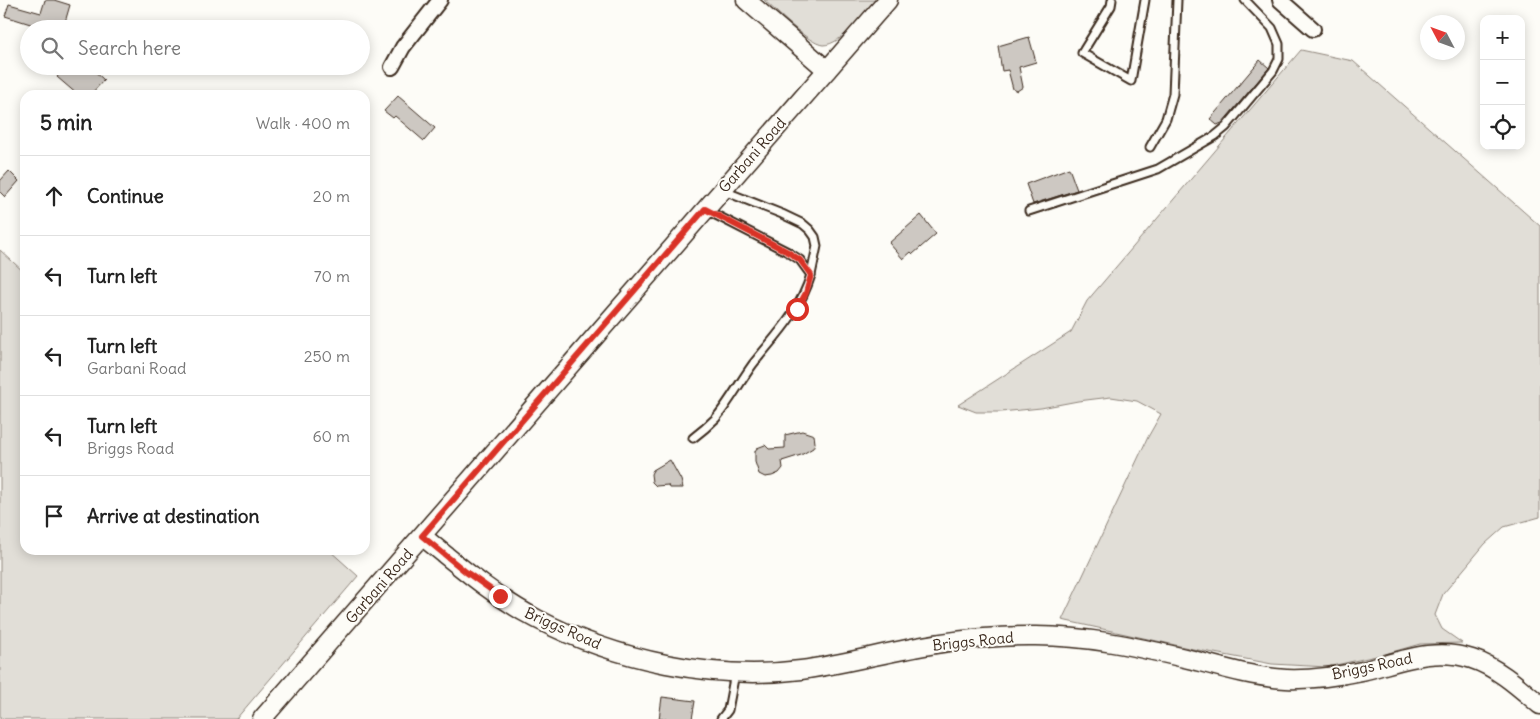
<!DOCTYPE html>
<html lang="en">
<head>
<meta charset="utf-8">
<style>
	:root { --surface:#fff; --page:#f6f6f6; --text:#222; --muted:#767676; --line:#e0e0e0 }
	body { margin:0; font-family:Delius,sans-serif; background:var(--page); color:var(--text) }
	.controls { position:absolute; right:15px; top:15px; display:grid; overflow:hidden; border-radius:10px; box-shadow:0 2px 12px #0003 }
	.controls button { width:45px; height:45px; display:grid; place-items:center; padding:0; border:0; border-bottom:1px solid var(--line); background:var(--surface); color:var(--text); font:25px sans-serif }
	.compass { position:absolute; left:1420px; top:15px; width:45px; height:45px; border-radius:50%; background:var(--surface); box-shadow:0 2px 12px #0003; rotate:311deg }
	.stop { position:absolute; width:15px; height:15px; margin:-11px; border:4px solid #d93025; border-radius:50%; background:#fff }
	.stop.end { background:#d93025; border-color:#fff; box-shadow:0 1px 5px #0008 }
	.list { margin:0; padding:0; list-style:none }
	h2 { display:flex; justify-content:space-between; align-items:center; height:65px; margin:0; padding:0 20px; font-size:21px }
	h2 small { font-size:16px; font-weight:400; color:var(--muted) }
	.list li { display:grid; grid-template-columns:32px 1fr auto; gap:15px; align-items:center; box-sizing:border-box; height:80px; padding:0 20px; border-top:1px solid var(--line) }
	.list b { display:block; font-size:19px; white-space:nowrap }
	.list p { margin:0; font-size:16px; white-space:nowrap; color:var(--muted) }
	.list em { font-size:16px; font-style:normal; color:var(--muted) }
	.icon { flex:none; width:28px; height:28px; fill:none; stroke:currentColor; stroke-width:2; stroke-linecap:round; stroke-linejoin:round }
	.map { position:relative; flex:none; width:1540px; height:719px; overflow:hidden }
	.search { position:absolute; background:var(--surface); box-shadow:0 2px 12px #0003; left:20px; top:20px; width:350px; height:55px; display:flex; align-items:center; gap:12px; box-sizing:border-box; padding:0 18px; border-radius:28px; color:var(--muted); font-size:19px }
	.panel { position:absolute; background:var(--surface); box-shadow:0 2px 12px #0003; left:20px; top:90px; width:350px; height:465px; border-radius:15px }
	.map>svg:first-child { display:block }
	.green { fill:#e1ded7; stroke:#8e847a }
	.building { fill:#cdc8c2; stroke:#3b2a1e }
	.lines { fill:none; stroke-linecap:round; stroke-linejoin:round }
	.service-casing { stroke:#3b2a1e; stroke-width:11 }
	.minor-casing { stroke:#3b2a1e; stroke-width:18 }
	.tertiary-casing { stroke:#3b2a1e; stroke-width:21 }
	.service { stroke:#fdfcf7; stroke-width:7 }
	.minor { stroke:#fdfcf7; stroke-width:14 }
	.tertiary { stroke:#fdfcf7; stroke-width:18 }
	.route { stroke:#d93025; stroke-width:6 }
	.labels { text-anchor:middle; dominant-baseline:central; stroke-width:4; stroke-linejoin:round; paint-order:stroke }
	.street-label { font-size:15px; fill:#3b2a1e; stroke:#fdfcf7 }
</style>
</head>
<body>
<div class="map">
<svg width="1540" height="719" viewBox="0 0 1540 719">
	<rect width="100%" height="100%" fill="#fdfcf7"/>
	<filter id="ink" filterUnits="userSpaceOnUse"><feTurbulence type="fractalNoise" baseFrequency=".02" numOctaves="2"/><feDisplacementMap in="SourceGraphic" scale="10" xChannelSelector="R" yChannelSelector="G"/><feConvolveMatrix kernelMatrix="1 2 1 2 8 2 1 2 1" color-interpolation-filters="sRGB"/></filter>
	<g filter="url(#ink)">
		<g class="green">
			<path d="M764,0H875C864,13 842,45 823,45C809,44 775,10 764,0Z"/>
			<polygon points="1301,50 1353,61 1540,226 1540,517 1504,527 1485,544 1443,594 1435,615 1442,629 1462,643 1420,644 1385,654 1327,667 1272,664 1193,649 1062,620 1148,437 1161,414 1137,401 1111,397 1078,401 1041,408 1001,412 976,412 958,405 1071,332 1087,301"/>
			<polygon points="0,250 25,273 25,550 329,550 358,576 236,719 0,719"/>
		</g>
		<g class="building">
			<polygon points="45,0 54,0 70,5 63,29 41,24 40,27 5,16 9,4 41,13"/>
			<polygon points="1029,37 1036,62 1019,67 1023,87 1017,91 1013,89 1008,70 1002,71 998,46"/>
			<polygon points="1260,60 1269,68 1222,123 1217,125 1210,119"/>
			<polygon points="66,66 89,66 104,80 90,95 78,95 57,77"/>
			<polygon points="398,96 435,128 424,141 395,116 393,118 384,111"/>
			<polygon points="1069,168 1077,190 1033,204 1026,184"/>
			<polygon points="9,171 19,181 5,197 0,192 0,181"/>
			<polygon points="921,215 936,234 913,254 911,252 903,259 889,243"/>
			<polygon points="802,431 814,435 815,443 813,448 801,455 782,461 783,468 779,473 772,476 765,477 759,474 755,462 755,451 757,448 765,445 769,449 785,448 785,435"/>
			<polygon points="670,460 681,480 683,488 669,488 668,485 656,486 652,482 651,474 653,470"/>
			<polygon points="662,697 695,701 692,719 659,719"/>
		</g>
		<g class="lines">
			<defs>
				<g id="service">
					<polyline points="1112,0 1111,6 1082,53 1131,81 1145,0"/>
					<polyline points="1150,147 1166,119 1173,94 1177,0"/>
					<polyline points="724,191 782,214 803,224 810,230 815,237 817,246 811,275"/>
					<polyline points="1029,211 1158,169 1215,136 1226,127 1273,71 1279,59 1279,44 1272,28 1245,0"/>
					<path d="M693,438C701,432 709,425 716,418C730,401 740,382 753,364C777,334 799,313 811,275L800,260L788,252L706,210"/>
					<polyline points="721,719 728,710 735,673"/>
				</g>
				<g id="minor">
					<polyline points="1280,0 1313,29"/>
					<polyline points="392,67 403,47 440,0"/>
				</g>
				<g id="tertiary">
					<polyline points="746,0 827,70"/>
					<path d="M422,536C459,566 496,598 537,619C616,660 714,681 801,670C846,664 890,651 935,644C966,639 998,636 1029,636C1086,635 1138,647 1193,660C1223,668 1254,677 1286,679C1310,680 1338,676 1362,671C1399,662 1434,646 1472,659C1497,667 1520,688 1540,705"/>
					<polyline points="262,719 888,0"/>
				</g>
			</defs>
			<use href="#service" class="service-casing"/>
			<use href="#minor" class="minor-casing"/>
			<use href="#tertiary" class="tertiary-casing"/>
			<use href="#service" class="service"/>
			<use href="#minor" class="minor"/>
			<use href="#tertiary" class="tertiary"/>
		</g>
	</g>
	<g class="lines" filter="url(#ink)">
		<polyline class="route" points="500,596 466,572 422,536 705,209 788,252 800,260 811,275 806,293 797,309"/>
	</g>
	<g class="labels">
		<g class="street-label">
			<text transform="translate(752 155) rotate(-49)">Garbani Road</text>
			<text transform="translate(379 586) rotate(-49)">Garbani Road</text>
			<text transform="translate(563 628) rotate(24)">Briggs Road</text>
			<text transform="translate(973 641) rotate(-6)">Briggs Road</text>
			<text transform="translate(1372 666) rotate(-12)">Briggs Road</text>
		</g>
	</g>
</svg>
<div class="controls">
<button>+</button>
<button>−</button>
<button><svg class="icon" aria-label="locate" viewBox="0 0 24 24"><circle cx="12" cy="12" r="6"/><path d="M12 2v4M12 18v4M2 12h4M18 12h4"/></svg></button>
</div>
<svg class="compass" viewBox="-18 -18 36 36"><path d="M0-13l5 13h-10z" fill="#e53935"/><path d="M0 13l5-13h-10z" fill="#767676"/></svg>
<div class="stop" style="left:797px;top:309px"></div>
<div class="stop end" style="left:500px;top:596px"></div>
<div class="search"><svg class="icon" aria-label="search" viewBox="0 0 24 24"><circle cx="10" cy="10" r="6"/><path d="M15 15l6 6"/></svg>Search here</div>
<section class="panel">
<h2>5 min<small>Walk · 400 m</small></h2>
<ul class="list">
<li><svg class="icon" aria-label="ahead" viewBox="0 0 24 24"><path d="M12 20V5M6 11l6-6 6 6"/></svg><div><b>Continue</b></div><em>20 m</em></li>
<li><svg class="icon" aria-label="left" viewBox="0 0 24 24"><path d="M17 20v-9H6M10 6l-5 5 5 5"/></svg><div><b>Turn left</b></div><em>70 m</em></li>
<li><svg class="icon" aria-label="left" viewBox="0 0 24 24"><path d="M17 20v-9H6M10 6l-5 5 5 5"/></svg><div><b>Turn left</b><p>Garbani Road</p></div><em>250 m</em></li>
<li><svg class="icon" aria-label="left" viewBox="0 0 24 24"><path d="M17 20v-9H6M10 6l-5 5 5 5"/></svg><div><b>Turn left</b><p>Briggs Road</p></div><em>60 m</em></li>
<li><svg class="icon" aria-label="arrive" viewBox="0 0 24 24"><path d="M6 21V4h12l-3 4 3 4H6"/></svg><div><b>Arrive at destination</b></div></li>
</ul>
</section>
</div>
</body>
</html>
